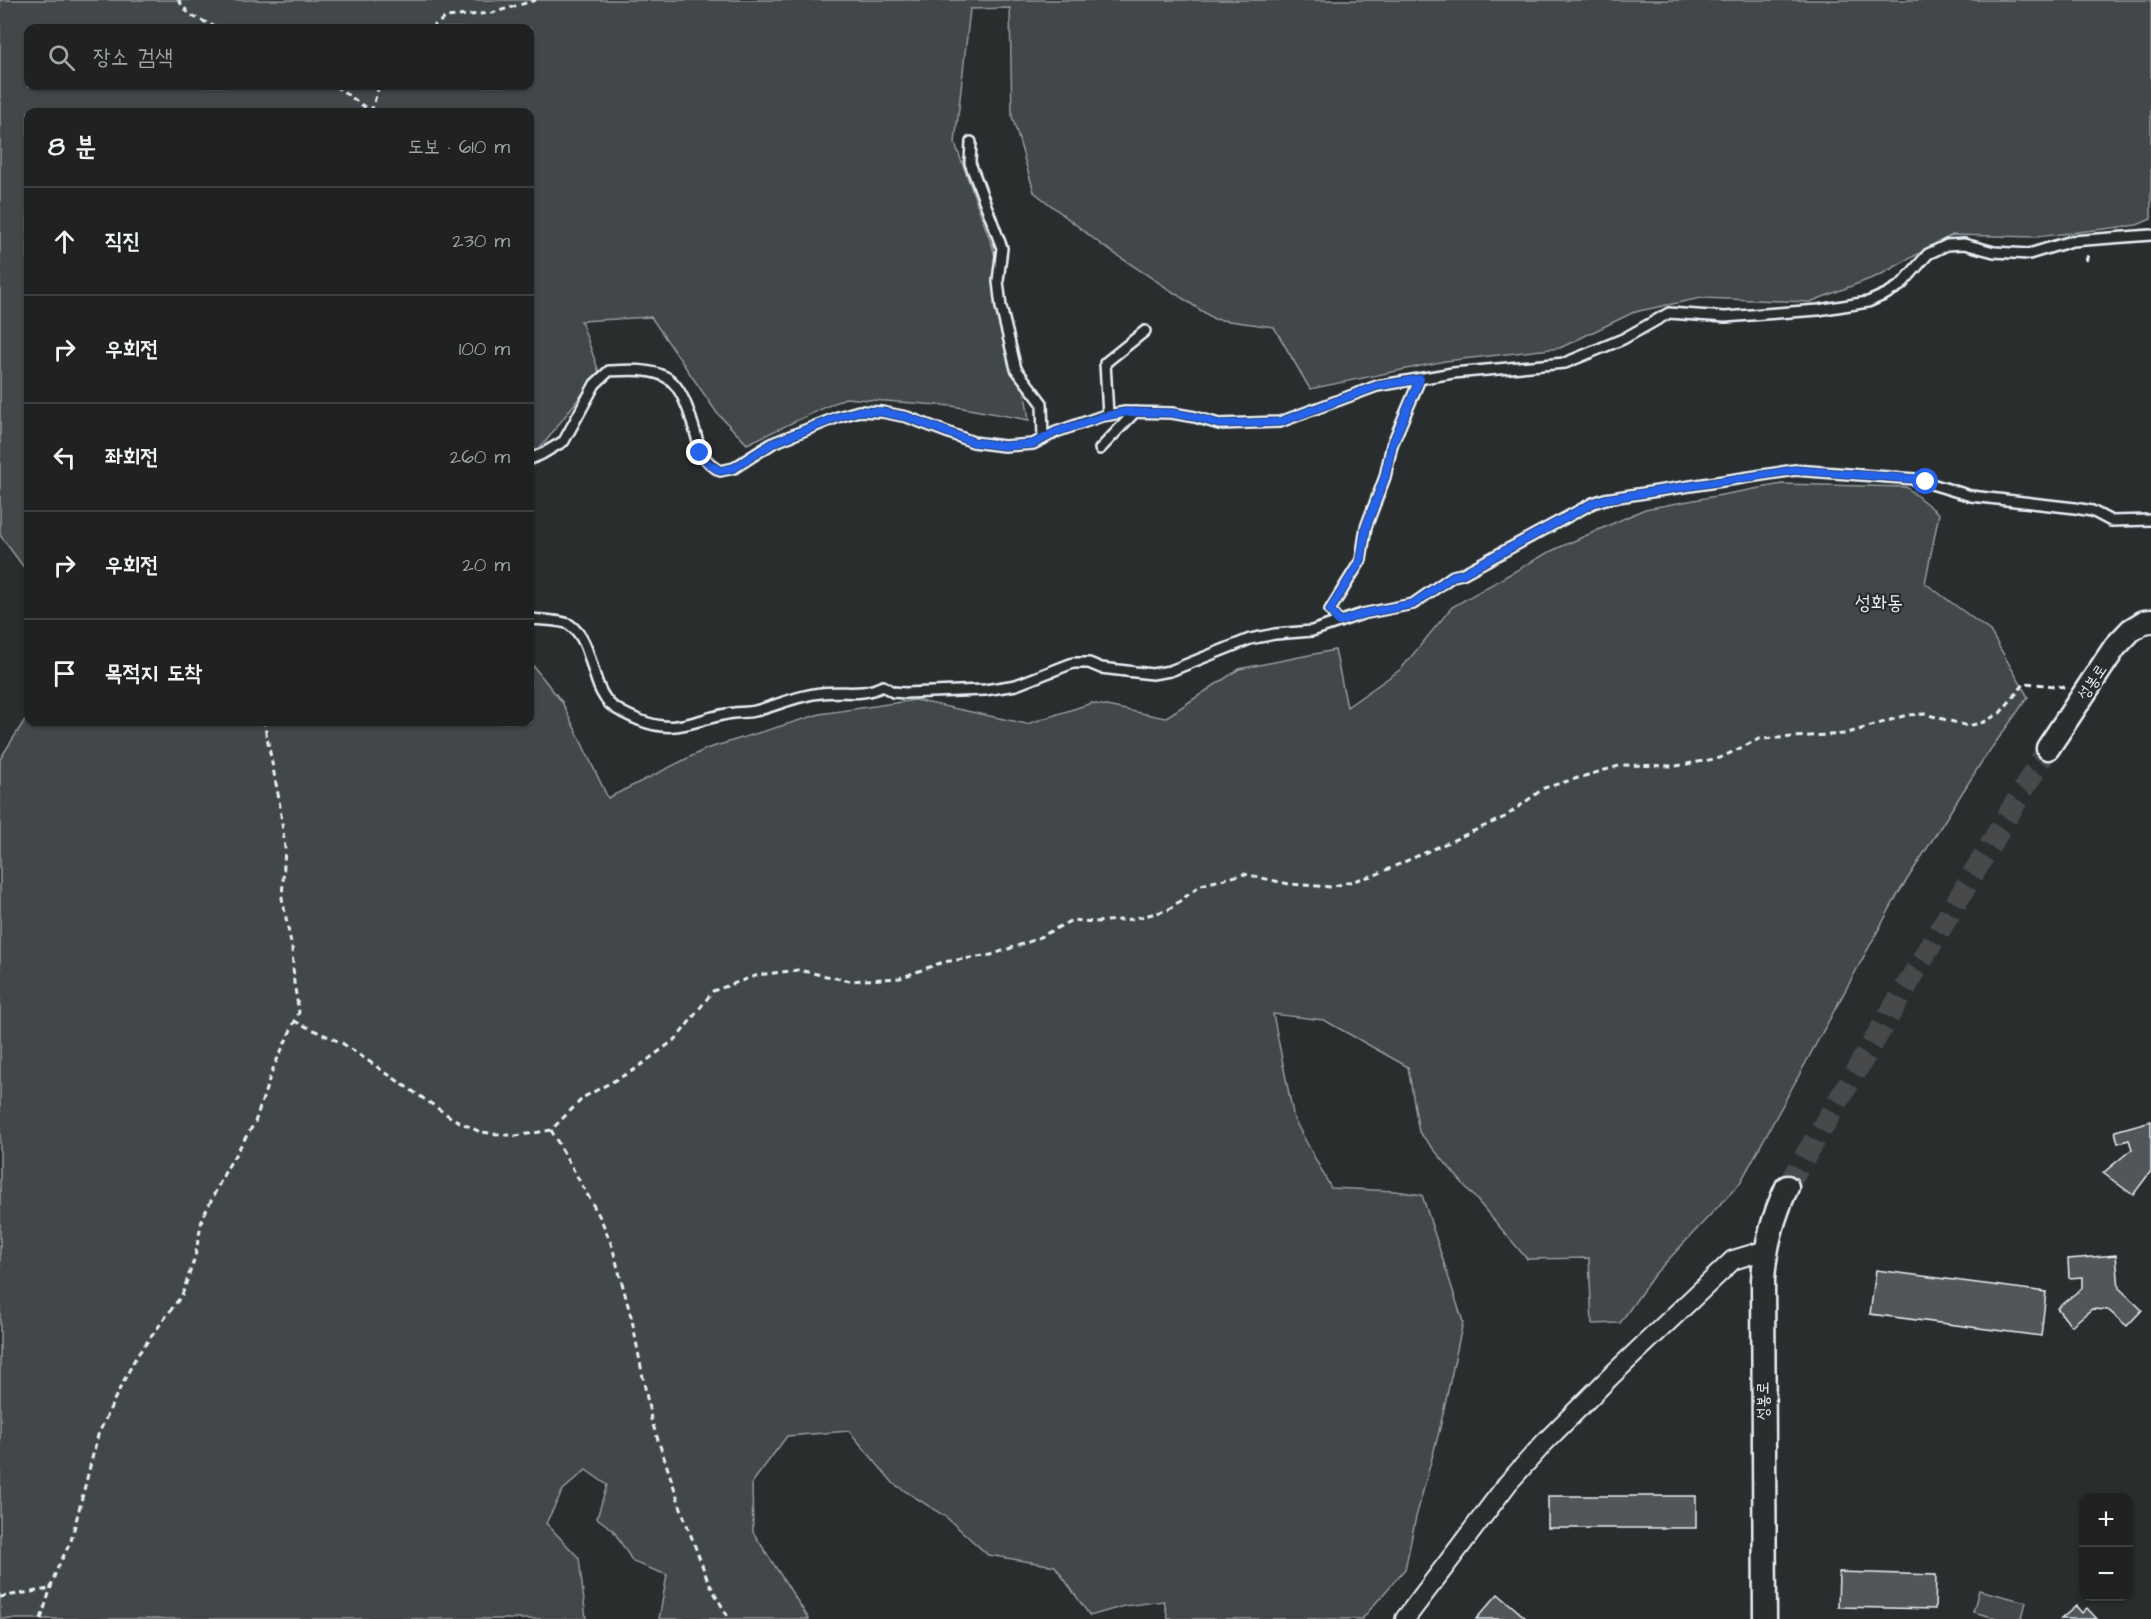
<!DOCTYPE html>
<html lang="ko">
<head>
<meta charset="utf-8">
<style>
	:root { --surface:#202222; --page:#2d2f2f; --text:#f1f3f6; --muted:#a2a4a5; --line:#3d3f40 }
	body { margin:0; font-family:"Architects Daughter","Poor Story",sans-serif; background:var(--page); color:var(--text) }
	.controls { position:absolute; right:18px; bottom:18px; display:grid; overflow:hidden; border-radius:12px; box-shadow:0 2px 4px #0004 }
	.controls button { width:54px; height:54px; display:grid; place-items:center; padding:0; border:0; border-bottom:2px solid var(--line); background:var(--surface); color:var(--text); font:30px sans-serif }
	.stop { position:absolute; width:18px; height:18px; margin:-14px; border:4px solid #2563eb; border-radius:50%; background:#fff }
	.stop.end { background:#2563eb; border-color:#fff; box-shadow:0 2px 6px #0008 }
	.list { margin:0; padding:0; list-style:none }
	h2 { display:flex; justify-content:space-between; align-items:center; height:78px; margin:0; padding:0 24px; font-size:26px }
	h2 small { font-size:20px; font-weight:400; color:var(--muted) }
	.list li { display:grid; grid-template-columns:39px 1fr auto; gap:18px; align-items:center; box-sizing:border-box; height:108px; padding:0 24px; border-top:2px solid var(--line) }
	.list b { display:block; font-size:22px; white-space:nowrap }
	.list em { font-size:20px; font-style:normal; color:var(--muted) }
	.icon { flex:none; width:33px; height:33px; fill:none; stroke:currentColor; stroke-width:2; stroke-linecap:round; stroke-linejoin:round }
	.map { position:relative; flex:none; width:2151px; height:1619px; overflow:hidden }
	.search { position:absolute; background:var(--surface); box-shadow:0 2px 4px #0004; left:24px; top:24px; width:510px; height:66px; display:flex; align-items:center; gap:15px; box-sizing:border-box; padding:0 21px; border-radius:12px; color:var(--muted); font-size:22px }
	.panel { position:absolute; background:var(--surface); box-shadow:0 2px 4px #0004; left:24px; top:108px; width:510px; height:618px; border-radius:12px }
	.map>svg:first-child { display:block }
	.green { fill:#424648; stroke:#959ca0; stroke-width:1.5; fill-rule:evenodd }
	.building { fill:#535759; stroke:#e8f1f8; stroke-width:1.5 }
	.lines { fill:none; stroke-linecap:round; stroke-linejoin:round }
	.tertiary-tunnel { stroke:#464a4c; stroke-width:22; stroke-dasharray:22 11; stroke-linecap:butt }
	.service-casing { stroke:#e8f1f8; stroke-width:14 }
	.minor-casing { stroke:#e8f1f8; stroke-width:22 }
	.tertiary-casing { stroke:#e8f1f8; stroke-width:27 }
	.path { stroke:#e8f1f8; stroke-width:3; stroke-dasharray:6 4.5; stroke-linecap:butt }
	.service { stroke:#2a2d2e; stroke-width:9 }
	.minor { stroke:#2a2d2e; stroke-width:18 }
	.tertiary { stroke:#2a2d2e; stroke-width:22 }
	.route { stroke:#2563eb; stroke-width:8 }
	.labels { text-anchor:middle; dominant-baseline:central; stroke-width:4.5; stroke-linejoin:round; paint-order:stroke }
	.street-label { font-size:16px; fill:#e8f1f8; stroke:#2a2d2e }
	.quarter-label { font-size:20px; fill:#e8f1f8; stroke:#2a2d2e }
</style>
</head>
<body>
<div class="map">
<svg width="2151" height="1619" viewBox="0 0 2151 1619">
	<rect width="100%" height="100%" fill="#2a2d2e"/>
	<filter id="ink" filterUnits="userSpaceOnUse"><feTurbulence type="fractalNoise" baseFrequency=".0167" numOctaves="2"/><feDisplacementMap in="SourceGraphic" scale="12" xChannelSelector="R" yChannelSelector="G"/><feConvolveMatrix kernelMatrix="1 2 1 2 8 2 1 2 1" color-interpolation-filters="sRGB"/></filter>
	<g filter="url(#ink)">
		<g class="green">
			<path d="M0,0H2151V219L2137,225L2036,237L1952,235L1880,275L1810,302L1701,298L1634,312L1560,348L1445,361L1310,389L1274,327L1214,319L1103,246L1034,192L1012,116L1010,8L970,9L955,143L993,248L1022,374L1029,420L952,406L845,398L747,444L717,413L651,317L581,321L599,372L546,441L530,455V112H28V573L0,535ZM28,28H530V86H28Z"/>
			<polygon points="1782,484 1906,487 1939,514 1925,583 1990,631 2028,697 1981,763 1898,894 1740,1183 1654,1275 1620,1323 1592,1324 1589,1258 1527,1259 1419,1132 1408,1067 1324,1020 1273,1014 1294,1119 1331,1188 1395,1191 1422,1195 1463,1322 1439,1432 1416,1517 1405,1569 1362,1619 1168,1619 1164,1601 1124,1606 1090,1616 1055,1566 988,1555 946,1517 894,1484 849,1431 787,1436 752,1483 753,1532 809,1619 659,1619 667,1575 633,1562 613,1530 597,1518 607,1485 586,1470 563,1490 546,1523 579,1558 586,1619 0,1619 0,759 28,715 28,722 530,722 530,662 562,702 608,798 706,749 820,714 915,700 1027,724 1092,703 1165,718 1239,669 1335,650 1347,707 1401,669 1452,607 1547,553 1645,509"/>
			<polygon points="1979,1590 2026,1602 2022,1619 2000,1619 1973,1612"/>
		</g>
		<g class="building">
			<polygon points="2151,1121 2151,1171 2133,1195 2103,1173 2132,1149 2129,1140 2118,1143 2115,1131"/>
			<polygon points="2116,1255 2119,1288 2142,1310 2127,1326 2108,1310 2092,1309 2071,1326 2057,1308 2082,1288 2082,1277 2069,1278 2068,1259"/>
			<polygon points="1876,1270 2046,1292 2041,1336 1870,1314"/>
			<rect x="1548" y="1496" width="148" height="32"/>
			<polygon points="1839,1572 1936,1575 1935,1609 1838,1607"/>
			<polygon points="1498,1594 1527,1619 1476,1619"/>
			<polygon points="2076,1606 2082,1613 2087,1608 2097,1619 2061,1619"/>
		</g>
		<g class="lines">
			<polyline class="tertiary-tunnel" points="1787,1187 2048,748"/>
			<defs>
				<g id="service">
					<polyline points="971,142 970,163 1002,248 998,281 1001,307 1016,369 1042,403 1043,439"/>
					<polyline points="1108,415 1105,363 1145,331"/>
					<polyline points="1100,449 1135,412"/>
					<path d="M530,459L542,454L564,441L595,384L609,371C627,370 653,368 669,379C681,388 689,411 693,425C701,448 697,456 720,471L734,468L773,443L838,417L859,411L882,412L907,417L973,442L1004,446L1033,444L1056,432L1102,416L1125,412L1172,413L1195,417L1219,424L1280,422L1377,386L1453,373L1565,363L1623,339L1669,313L1725,317L1818,310L1868,302L1886,294L1901,285L1928,254L1947,245L1964,244L1994,252L2029,254L2072,241L2151,235"/>
					<path d="M530,619C539,620 563,620 570,625C595,643 589,685 611,705C620,712 629,716 639,720C676,735 692,720 727,714C736,712 746,713 755,711C776,706 798,695 821,693C844,690 861,697 883,686L893,692L905,693L985,690L1016,685L1073,663H1089L1101,668L1152,674L1170,671L1250,639L1275,634L1312,631L1362,614L1413,604L1453,576L1462,574L1593,503L1605,499L1795,470L1915,479L1971,496L2075,508L2092,511L2111,521L2151,520"/>
					<polyline points="1339,622 1330,610 1361,560 1366,527 1385,477 1392,445 1420,379"/>
				</g>
				<polyline id="minor" points="1405,1619 1508,1483 1545,1442 1613,1374 1733,1260 1766,1250"/>
				<g id="tertiary">
					<polyline points="2048,748 2115,647 2131,630 2144,622 2151,621"/>
					<path d="M1765,1619L1763,1280C1765,1246 1773,1217 1787,1187"/>
				</g>
			</defs>
			<use href="#service" class="service-casing"/>
			<use href="#minor" class="minor-casing"/>
			<use href="#tertiary" class="tertiary-casing"/>
			<g class="path">
				<polyline points="178,0 190,15 218,28"/>
				<polyline points="431,28 446,17 492,13 536,0"/>
				<polyline points="335,86 372,112"/>
				<polyline points="371,112 379,86"/>
				<polyline points="2086,261 2089,252"/>
				<polyline points="294,1021 342,1043 452,1118 480,1132 516,1136 551,1130 584,1097 634,1070 677,1038 713,991 758,975 798,970 850,981 900,978 943,962 991,955 1034,940 1072,920 1094,922 1133,919 1168,910 1201,885 1244,874 1289,884 1331,887 1375,875 1505,817 1544,788 1622,765 1676,766 1720,758 1759,739 1845,734 1907,715 1925,714 1968,726 1984,722 2000,713 2025,683 2065,687"/>
				<polyline points="551,1130 601,1219 612,1246 632,1320 651,1419 684,1517 708,1581 729,1619"/>
				<polyline points="0,1597 49,1589"/>
				<polyline points="41,1619 56,1571 71,1541 98,1435 116,1396 136,1357 182,1295 195,1257 202,1219 226,1170 255,1122 272,1071 299,1012 294,983 292,948 282,898 285,848 279,799 264,722"/>
			</g>
			<use href="#service" class="service"/>
			<use href="#minor" class="minor"/>
			<use href="#tertiary" class="tertiary"/>
		</g>
	</g>
	<g class="lines" filter="url(#ink)">
		<polyline class="route" points="700,453 709,464 720,471 734,468 773,443 838,417 859,411 882,412 907,417 973,442 1004,446 1033,444 1056,432 1102,417 1125,412 1172,413 1195,417 1219,424 1280,422 1377,386 1420,379 1392,445 1385,477 1366,527 1361,560 1330,610 1339,622 1362,614 1413,604 1453,576 1462,574 1593,503 1605,499 1795,470 1915,479 1926,482"/>
	</g>
	<g class="labels">
		<g class="street-label">
			<text transform="translate(2092 682) rotate(-56)">성봉로</text>
			<text transform="translate(1763 1401) rotate(-90)">성봉로</text>
		</g>
		<g class="quarter-label">
			<text x="1879" y="603">성화동</text>
		</g>
	</g>
</svg>
<div class="controls">
<button>+</button>
<button>−</button>
</div>
<div class="stop" style="left:1926px;top:482px"></div>
<div class="stop end" style="left:700px;top:453px"></div>
<div class="search"><svg class="icon" aria-label="search" viewBox="0 0 24 24"><circle cx="10" cy="10" r="6"/><path d="M15 15l6 6"/></svg>장소 검색</div>
<section class="panel">
<h2>8 분<small>도보 · 610 m</small></h2>
<ul class="list">
<li><svg class="icon" aria-label="ahead" viewBox="0 0 24 24"><path d="M12 20V5M6 11l6-6 6 6"/></svg><div><b>직진</b></div><em>230 m</em></li>
<li><svg class="icon" aria-label="right" viewBox="0 0 24 24"><path d="M7 20v-9h11M14 6l5 5-5 5"/></svg><div><b>우회전</b></div><em>100 m</em></li>
<li><svg class="icon" aria-label="left" viewBox="0 0 24 24"><path d="M17 20v-9H6M10 6l-5 5 5 5"/></svg><div><b>좌회전</b></div><em>260 m</em></li>
<li><svg class="icon" aria-label="right" viewBox="0 0 24 24"><path d="M7 20v-9h11M14 6l5 5-5 5"/></svg><div><b>우회전</b></div><em>20 m</em></li>
<li><svg class="icon" aria-label="arrive" viewBox="0 0 24 24"><path d="M6 21V4h12l-3 4 3 4H6"/></svg><div><b>목적지 도착</b></div></li>
</ul>
</section>
</div>
</body>
</html>
